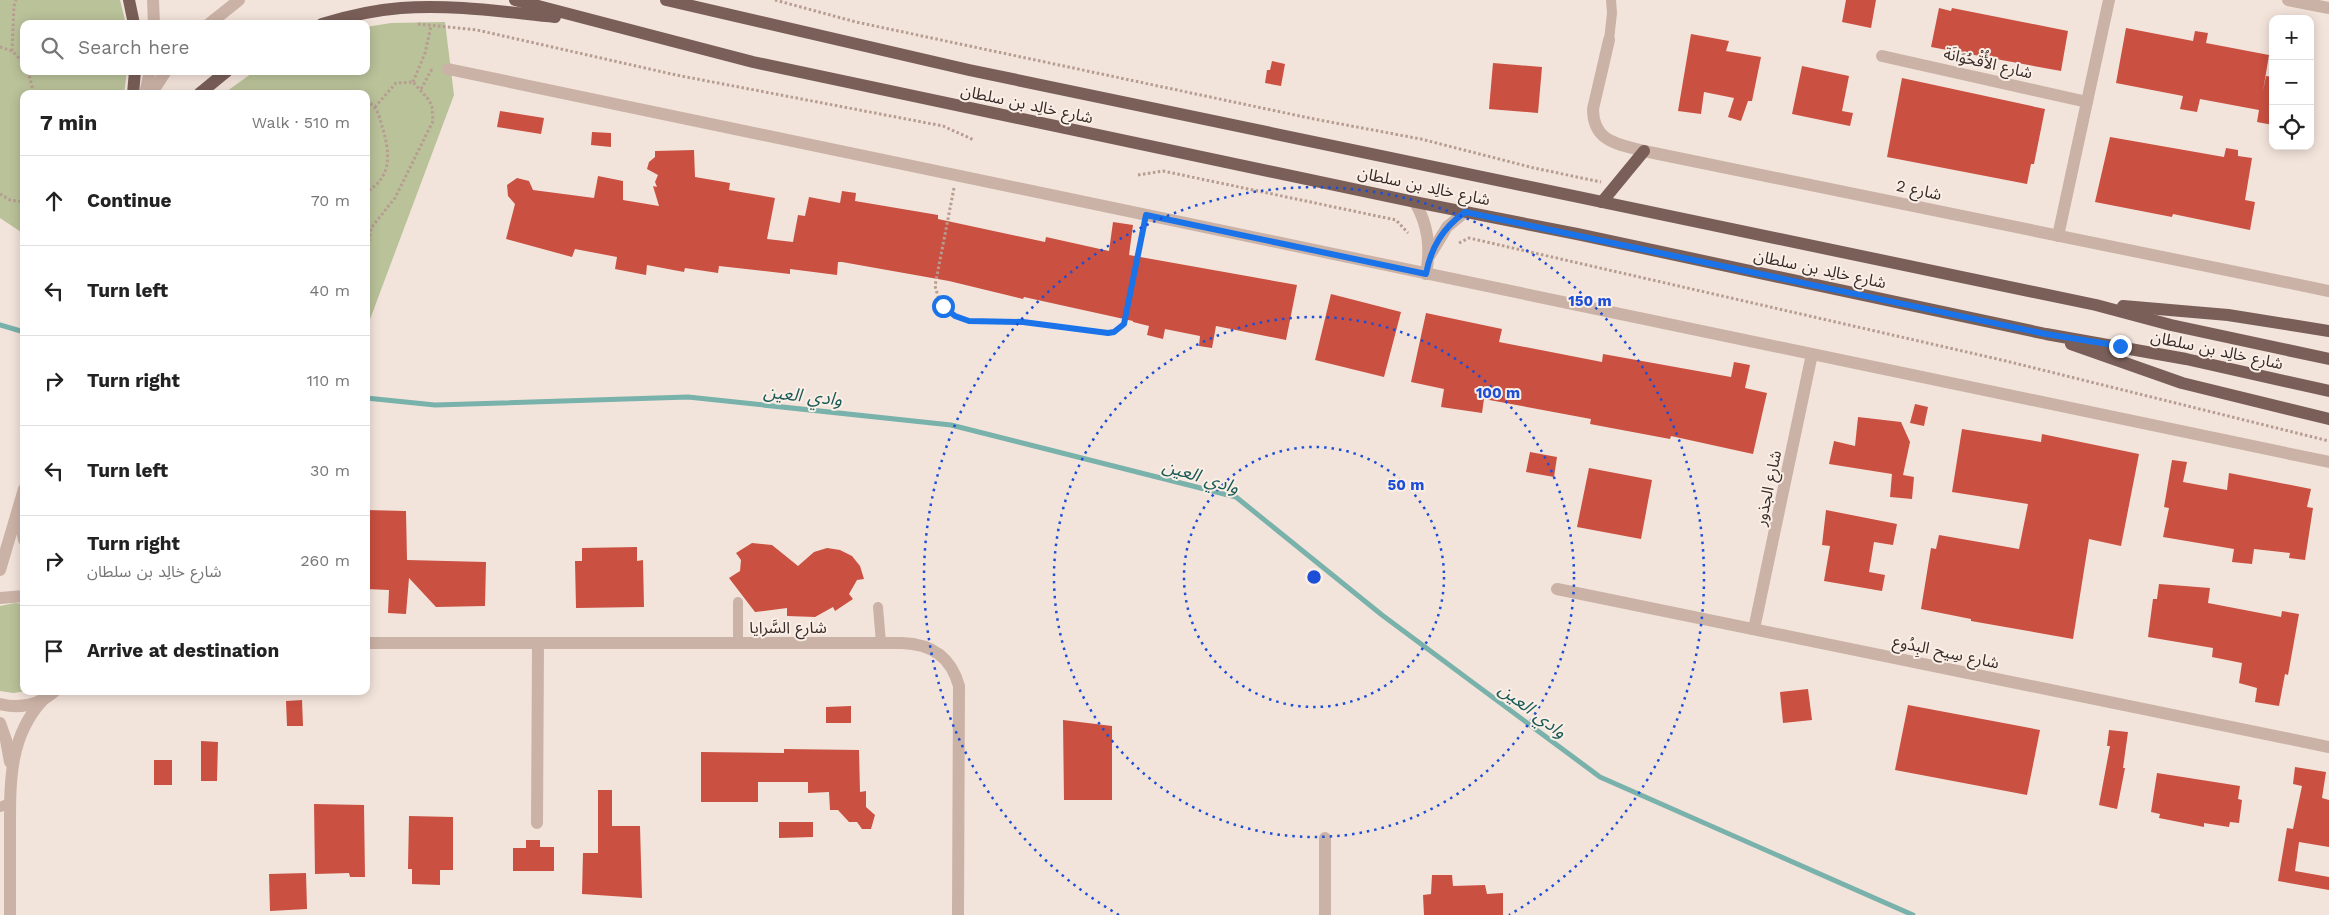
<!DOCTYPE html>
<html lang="en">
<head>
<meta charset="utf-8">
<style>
	:root { --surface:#fff; --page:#f6f6f6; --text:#222; --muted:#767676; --line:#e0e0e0 }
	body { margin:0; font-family:"Work Sans","Noto Sans Arabic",sans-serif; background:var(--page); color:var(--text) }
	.controls { position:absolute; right:15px; top:15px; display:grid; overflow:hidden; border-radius:10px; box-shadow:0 2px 12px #0003 }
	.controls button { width:45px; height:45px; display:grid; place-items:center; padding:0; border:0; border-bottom:1px solid var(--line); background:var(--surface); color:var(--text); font:25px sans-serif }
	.stop { position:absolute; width:15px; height:15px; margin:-11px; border:4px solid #1a73e8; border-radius:50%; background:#fff }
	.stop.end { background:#1a73e8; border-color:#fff; box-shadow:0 1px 5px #0008 }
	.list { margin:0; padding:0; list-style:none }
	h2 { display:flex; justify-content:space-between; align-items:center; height:65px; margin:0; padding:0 20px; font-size:21px }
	h2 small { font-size:16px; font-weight:400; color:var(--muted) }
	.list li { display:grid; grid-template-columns:32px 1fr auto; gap:15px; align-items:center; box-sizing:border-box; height:90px; padding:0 20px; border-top:1px solid var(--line) }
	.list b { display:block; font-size:19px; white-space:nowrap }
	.list p { margin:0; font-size:16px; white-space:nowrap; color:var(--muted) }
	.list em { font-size:16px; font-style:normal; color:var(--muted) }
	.icon { flex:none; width:28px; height:28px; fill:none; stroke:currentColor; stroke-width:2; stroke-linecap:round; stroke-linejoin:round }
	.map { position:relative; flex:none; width:2329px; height:915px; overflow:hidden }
	.search { position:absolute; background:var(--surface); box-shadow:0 2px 12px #0003; left:20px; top:20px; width:350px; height:55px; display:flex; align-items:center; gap:12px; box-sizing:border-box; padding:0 18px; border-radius:10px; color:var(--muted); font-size:19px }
	.panel { position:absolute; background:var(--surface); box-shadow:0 2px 12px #0003; left:20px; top:90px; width:350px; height:605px; border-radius:10px }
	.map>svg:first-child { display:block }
	.green { fill:#bac29a }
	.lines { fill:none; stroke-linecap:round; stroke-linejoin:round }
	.stream { stroke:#79b1ab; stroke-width:5 }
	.building { fill:#ca5041 }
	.path { stroke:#b79c90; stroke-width:3; stroke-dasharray:2.5 2.5; stroke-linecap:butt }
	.service { stroke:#cbb2a6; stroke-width:10 }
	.minor { stroke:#cbb2a6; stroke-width:12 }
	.primary { stroke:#7a5f58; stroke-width:12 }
	.route { stroke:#1a73e8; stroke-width:6 }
	.ring { fill:none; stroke:#1d4ed8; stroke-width:2.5; stroke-dasharray:2.5 5 }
	.labels { text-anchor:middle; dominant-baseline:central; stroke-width:4; stroke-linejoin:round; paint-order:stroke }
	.street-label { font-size:16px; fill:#372a27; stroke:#faefe7 }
	.water-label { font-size:18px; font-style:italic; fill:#1b5a56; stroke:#faefe7 }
	.centre { fill:#1d4ed8; stroke:#faefe7; stroke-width:2.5 }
	.ring-label { font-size:15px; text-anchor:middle; font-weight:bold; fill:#1d4ed8; stroke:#faefe7; stroke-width:4; stroke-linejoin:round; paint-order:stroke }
</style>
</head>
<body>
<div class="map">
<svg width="2329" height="915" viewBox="0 0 2329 915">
	<rect width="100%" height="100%" fill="#f3e4db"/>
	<g class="green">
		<polygon points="0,0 120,0 126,24 24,24 24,71 127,71 124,94 24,94 24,234 0,218"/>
		<polygon points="445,22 454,95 366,330 366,94 223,94 255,71 366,71 366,27 391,23"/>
		<polygon points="15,603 24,604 24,691 27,691 13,693 0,691 0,606"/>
	</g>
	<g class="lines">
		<g class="stream">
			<polyline points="0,325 24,332"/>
			<polyline points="366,398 435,405 688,397 951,425 1236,497 1382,615 1600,777 1913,915"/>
		</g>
	</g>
	<g class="building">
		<polygon points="1846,0 1876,0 1871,28 1842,22"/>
		<polygon points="1939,8 1951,11 1952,8 2068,31 2061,71 1931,47"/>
		<polygon points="2126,28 2193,41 2195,31 2208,33 2206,43 2269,55 2263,91 2266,76 2273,77 2273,125 2257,122 2259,110 2200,99 2197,112 2180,109 2183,96 2116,83"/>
		<polygon points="1691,34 1729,41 1726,51 1761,57 1752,101 1748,101 1741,121 1728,117 1734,98 1704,92 1701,114 1678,111"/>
		<polygon points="1272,61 1285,64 1281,86 1265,83 1267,70 1270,70"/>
		<polygon points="1493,63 1542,67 1538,113 1489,109"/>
		<polygon points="1802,66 1849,76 1842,111 1853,113 1850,126 1792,114"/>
		<polygon points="1902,78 2045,109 2034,164 2031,164 2027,184 1887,157"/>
		<polygon points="500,111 544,118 541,134 497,127"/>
		<polygon points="592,132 611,133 611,147 591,145"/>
		<polygon points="2110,137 2224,157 2226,148 2238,150 2238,156 2252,158 2245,200 2255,202 2250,230 2173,214 2172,217 2095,202"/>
		<polygon points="694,150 695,177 730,183 729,190 775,198 767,239 793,242 798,215 805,216 809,197 840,203 842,191 856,193 855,201 938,215 938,219 1045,242 1046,237 1109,251 1113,222 1133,225 1129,255 1297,285 1286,340 1216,326 1212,348 1199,346 1200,336 1165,329 1163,339 1147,335 1149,326 1133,322 1133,321 1024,297 1023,299 949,281 842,262 838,262 837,275 790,269 790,274 719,266 718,273 685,268 684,272 647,265 646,275 615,269 617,257 575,249 572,257 506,239 515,204 508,196 507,185 517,178 529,181 533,190 594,198 598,176 623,181 623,200 659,206 653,186 657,187 655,182 658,175 647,169 649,162 655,157 655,151"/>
		<polygon points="1331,294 1401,312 1384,377 1315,360"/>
		<polygon points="1426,313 1502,329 1499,342 1602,362 1603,354 1731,377 1734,362 1750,365 1745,388 1767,393 1753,454 1671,436 1670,439 1590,424 1591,419 1484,399 1482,413 1441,407 1444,389 1411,382"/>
		<polygon points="1915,404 1928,407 1924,426 1910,423"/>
		<polygon points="1858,417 1901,422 1910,442 1903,475 1914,477 1912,499 1890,497 1892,474 1829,464 1834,441 1855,446"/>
		<polygon points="1962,429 2041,442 2042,434 2139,454 2121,546 2089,539 2073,639 1971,621 1971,619 1921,609 1931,548 1936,549 1939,535 2019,549 2028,504 1952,492"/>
		<polygon points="1530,452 1557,457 1554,477 1526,472"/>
		<polygon points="2172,460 2187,462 2183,482 2227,490 2229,473 2311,489 2307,507 2313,508 2305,560 2289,558 2290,553 2254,549 2252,564 2232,562 2234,549 2163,537 2169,508 2164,507"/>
		<polygon points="1589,468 1652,480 1641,539 1577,527"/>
		<polygon points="366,510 406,511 407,560 486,562 485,606 436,607 409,578 406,614 388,613 389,590 366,589"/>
		<polygon points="1826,510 1897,524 1893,545 1874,542 1869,572 1885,575 1882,591 1824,581 1830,546 1822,545"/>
		<polygon points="752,543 772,545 798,566 814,552 827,548 840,550 852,556 860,566 864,579 857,580 849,594 853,599 835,611 833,607 815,617 787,616 787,608 755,612 729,578 740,571 741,560 736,553"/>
		<polygon points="637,547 637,561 643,560 644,607 576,608 575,561 582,561 582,548"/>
		<polygon points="2159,584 2210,588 2208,603 2281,617 2282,611 2299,614 2288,675 2285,674 2279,706 2255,702 2257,688 2239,683 2242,663 2212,657 2213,648 2148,637 2153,599 2157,599"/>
		<polygon points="1808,689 1812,720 1783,723 1780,692"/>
		<polygon points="302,700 303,726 287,726 286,701"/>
		<polygon points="1908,705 2040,730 2027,795 1895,770"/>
		<polygon points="851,706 851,723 826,723 826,707"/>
		<polygon points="1063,720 1112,726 1112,800 1064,800"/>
		<polygon points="2109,730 2128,732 2123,768 2125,768 2117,809 2099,805 2110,746 2107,746"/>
		<polygon points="201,741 218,742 217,781 201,781"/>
		<polygon points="784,749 859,750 860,792 866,791 866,807 875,815 871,829 862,829 857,822 849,822 838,810 830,810 829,792 808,793 808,782 758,782 758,802 701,802 701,752 784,753"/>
		<rect x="154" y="760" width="18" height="25"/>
		<polygon points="2295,767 2326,772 2322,798 2329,800 2329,847 2299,842 2295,871 2329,877 2329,890 2278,881 2287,828 2293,829 2302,786 2293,784"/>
		<polygon points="2157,773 2240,786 2238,799 2242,800 2239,823 2230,822 2229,827 2204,823 2204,827 2159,818 2160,814 2151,812"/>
		<polygon points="598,790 612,790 612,826 640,826 642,898 582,894 583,853 598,853"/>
		<polygon points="314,804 364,805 365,877 350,877 349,873 315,874"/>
		<polygon points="409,816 453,817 453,870 440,870 440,885 412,884 412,869 408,869"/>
		<polygon points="779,822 813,822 813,837 779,838"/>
		<polygon points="526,840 540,840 540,847 554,847 554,871 513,871 513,848 526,848"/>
		<polygon points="306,873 307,909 270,911 269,874"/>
		<polygon points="1432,875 1452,875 1453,886 1485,885 1487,894 1503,893 1503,915 1424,915 1423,895 1431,894"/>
	</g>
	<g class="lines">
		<g class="path">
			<polyline points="775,0 856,22 1314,119 1421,139 1534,168 1601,182"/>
			<polyline points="418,24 477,30 676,75 943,126 974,140"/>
			<polyline points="0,47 12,51 24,63"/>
			<polyline points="12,51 14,6 16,0"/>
			<polyline points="28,71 34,94"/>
			<polyline points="413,82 425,53 431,26"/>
			<polyline points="421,89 433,67"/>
			<path d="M366,101C377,106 379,115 382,126C390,152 393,177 366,192"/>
			<polyline points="1138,175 1163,171 1396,220 1408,233"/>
			<polyline points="954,188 935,286 939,300 948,312 969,321 1023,322 1108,333 1114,332 1124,324 1143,228"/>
			<polyline points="0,194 10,200 24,202"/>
			<polyline points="1459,243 1469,238 2006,361 2329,441"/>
			<polyline points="366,261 371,228 395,198 433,121 432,107 429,100 413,82 396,83 375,107"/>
		</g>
		<g class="service">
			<polyline points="1609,40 1612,13 1611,0"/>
			<polyline points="738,602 738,644"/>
			<polyline points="878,607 881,643"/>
			<polyline points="0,807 10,803"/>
		</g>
		<g class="minor">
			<polyline points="153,0 154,24"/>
			<polyline points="2288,0 2329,8"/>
			<polyline points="209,24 239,0"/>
			<path d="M1609,40L1593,109C1593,142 1618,144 1644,151L2329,291"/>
			<polyline points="1882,56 2087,102"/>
			<polyline points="448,69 2329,462"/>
			<polyline points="145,94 150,71"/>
			<polyline points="151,94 166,71"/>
			<path d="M1415,202C1428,225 1431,247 1426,274"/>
			<polyline points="2058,236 2109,0"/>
			<polyline points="1430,255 1447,227 1465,212"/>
			<polyline points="19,514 24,540"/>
			<polyline points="0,570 24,489"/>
			<polyline points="1557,589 2329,747"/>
			<polyline points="0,598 24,596"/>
			<polyline points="1754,629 1812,354"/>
			<path d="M366,643H902C932,644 951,657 959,686L958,915"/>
			<path d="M0,704C20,709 39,705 55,691"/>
			<polyline points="0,723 6,740 10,762"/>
			<polyline points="537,823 538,645"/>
			<polyline points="1325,838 1325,915"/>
			<path d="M10,915C10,887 10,858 10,830C10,782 9,736 43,700"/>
		</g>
		<g class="primary">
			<polyline points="129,0 134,24"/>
			<polyline points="515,0 753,62 1415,202 1577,234 2046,334 2186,359 2329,391"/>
			<polyline points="666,0 969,70 2096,305 2171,325 2329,359"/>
			<path d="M322,24C348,16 374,10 401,8C452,4 504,12 555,17"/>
			<polyline points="133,94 135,71"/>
			<polyline points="199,94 227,71"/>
			<polyline points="1602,202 1644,151"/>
			<polyline points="2123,306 2228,315 2329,331"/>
			<polyline points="2071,344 2182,383 2329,419"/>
		</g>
	</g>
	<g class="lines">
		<path class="route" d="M943,306L955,316L969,321L1023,322L1108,333L1114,332L1124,324L1146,215L1426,274C1431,247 1443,228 1465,212L2046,334L2120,346"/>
	</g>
	<g class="ring">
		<circle cx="1314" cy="577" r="130"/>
		<circle cx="1314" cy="577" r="260"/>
		<path d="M1119 915A390 390 0 1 1 1509 915"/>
	</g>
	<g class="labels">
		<g class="street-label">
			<text transform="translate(1988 63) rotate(13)">شارع الأُقْحُوَانَة</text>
			<text transform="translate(1027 104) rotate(12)">شارع خالِد بن سلطان</text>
			<text transform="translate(1424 186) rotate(12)">شارع خالِد بن سلطان</text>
			<text transform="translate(1919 190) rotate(12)">شارع 2</text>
			<text transform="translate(1820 269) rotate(12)">شارع خالِد بن سلطان</text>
			<text transform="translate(2217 350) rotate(12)">شارع خالِد بن سلطان</text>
			<text transform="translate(1768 488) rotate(-78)">شارع الجذور</text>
			<text x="788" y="627">شارع السَّرايا</text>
			<text transform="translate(1946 652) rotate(12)">شارع سِيح البِدُوع</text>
		</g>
		<g class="water-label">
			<text transform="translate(803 395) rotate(6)">وادي العين</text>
			<text transform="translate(1201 476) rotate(17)">وادي العين</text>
			<text transform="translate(1533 710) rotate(37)">وادي العين</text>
		</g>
	</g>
	<circle cx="1314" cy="577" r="8" class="centre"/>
	<g class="ring-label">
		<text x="1590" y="306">150 m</text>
		<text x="1498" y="398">100 m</text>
		<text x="1406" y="490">50 m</text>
	</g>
</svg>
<div class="controls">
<button>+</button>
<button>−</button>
<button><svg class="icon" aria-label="locate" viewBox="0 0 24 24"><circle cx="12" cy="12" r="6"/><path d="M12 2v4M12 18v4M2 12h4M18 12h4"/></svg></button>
</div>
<div class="stop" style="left:943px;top:306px"></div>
<div class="stop end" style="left:2120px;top:346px"></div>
<div class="search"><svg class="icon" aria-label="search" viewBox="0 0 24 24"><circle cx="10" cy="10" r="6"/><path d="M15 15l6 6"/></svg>Search here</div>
<section class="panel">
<h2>7 min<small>Walk · 510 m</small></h2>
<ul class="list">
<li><svg class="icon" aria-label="ahead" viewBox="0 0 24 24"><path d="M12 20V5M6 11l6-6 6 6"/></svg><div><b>Continue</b></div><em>70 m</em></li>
<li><svg class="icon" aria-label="left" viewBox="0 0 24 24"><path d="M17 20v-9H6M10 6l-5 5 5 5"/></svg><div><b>Turn left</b></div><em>40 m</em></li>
<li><svg class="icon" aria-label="right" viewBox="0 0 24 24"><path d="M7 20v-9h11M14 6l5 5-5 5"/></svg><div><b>Turn right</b></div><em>110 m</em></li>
<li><svg class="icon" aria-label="left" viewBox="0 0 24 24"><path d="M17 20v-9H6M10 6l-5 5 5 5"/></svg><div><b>Turn left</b></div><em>30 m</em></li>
<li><svg class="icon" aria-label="right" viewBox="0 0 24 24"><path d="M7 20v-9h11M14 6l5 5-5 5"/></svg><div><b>Turn right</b><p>شارع خالِد بن سلطان</p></div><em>260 m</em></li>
<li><svg class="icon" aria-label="arrive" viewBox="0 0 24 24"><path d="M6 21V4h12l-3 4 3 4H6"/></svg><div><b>Arrive at destination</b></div></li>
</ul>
</section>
</div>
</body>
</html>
